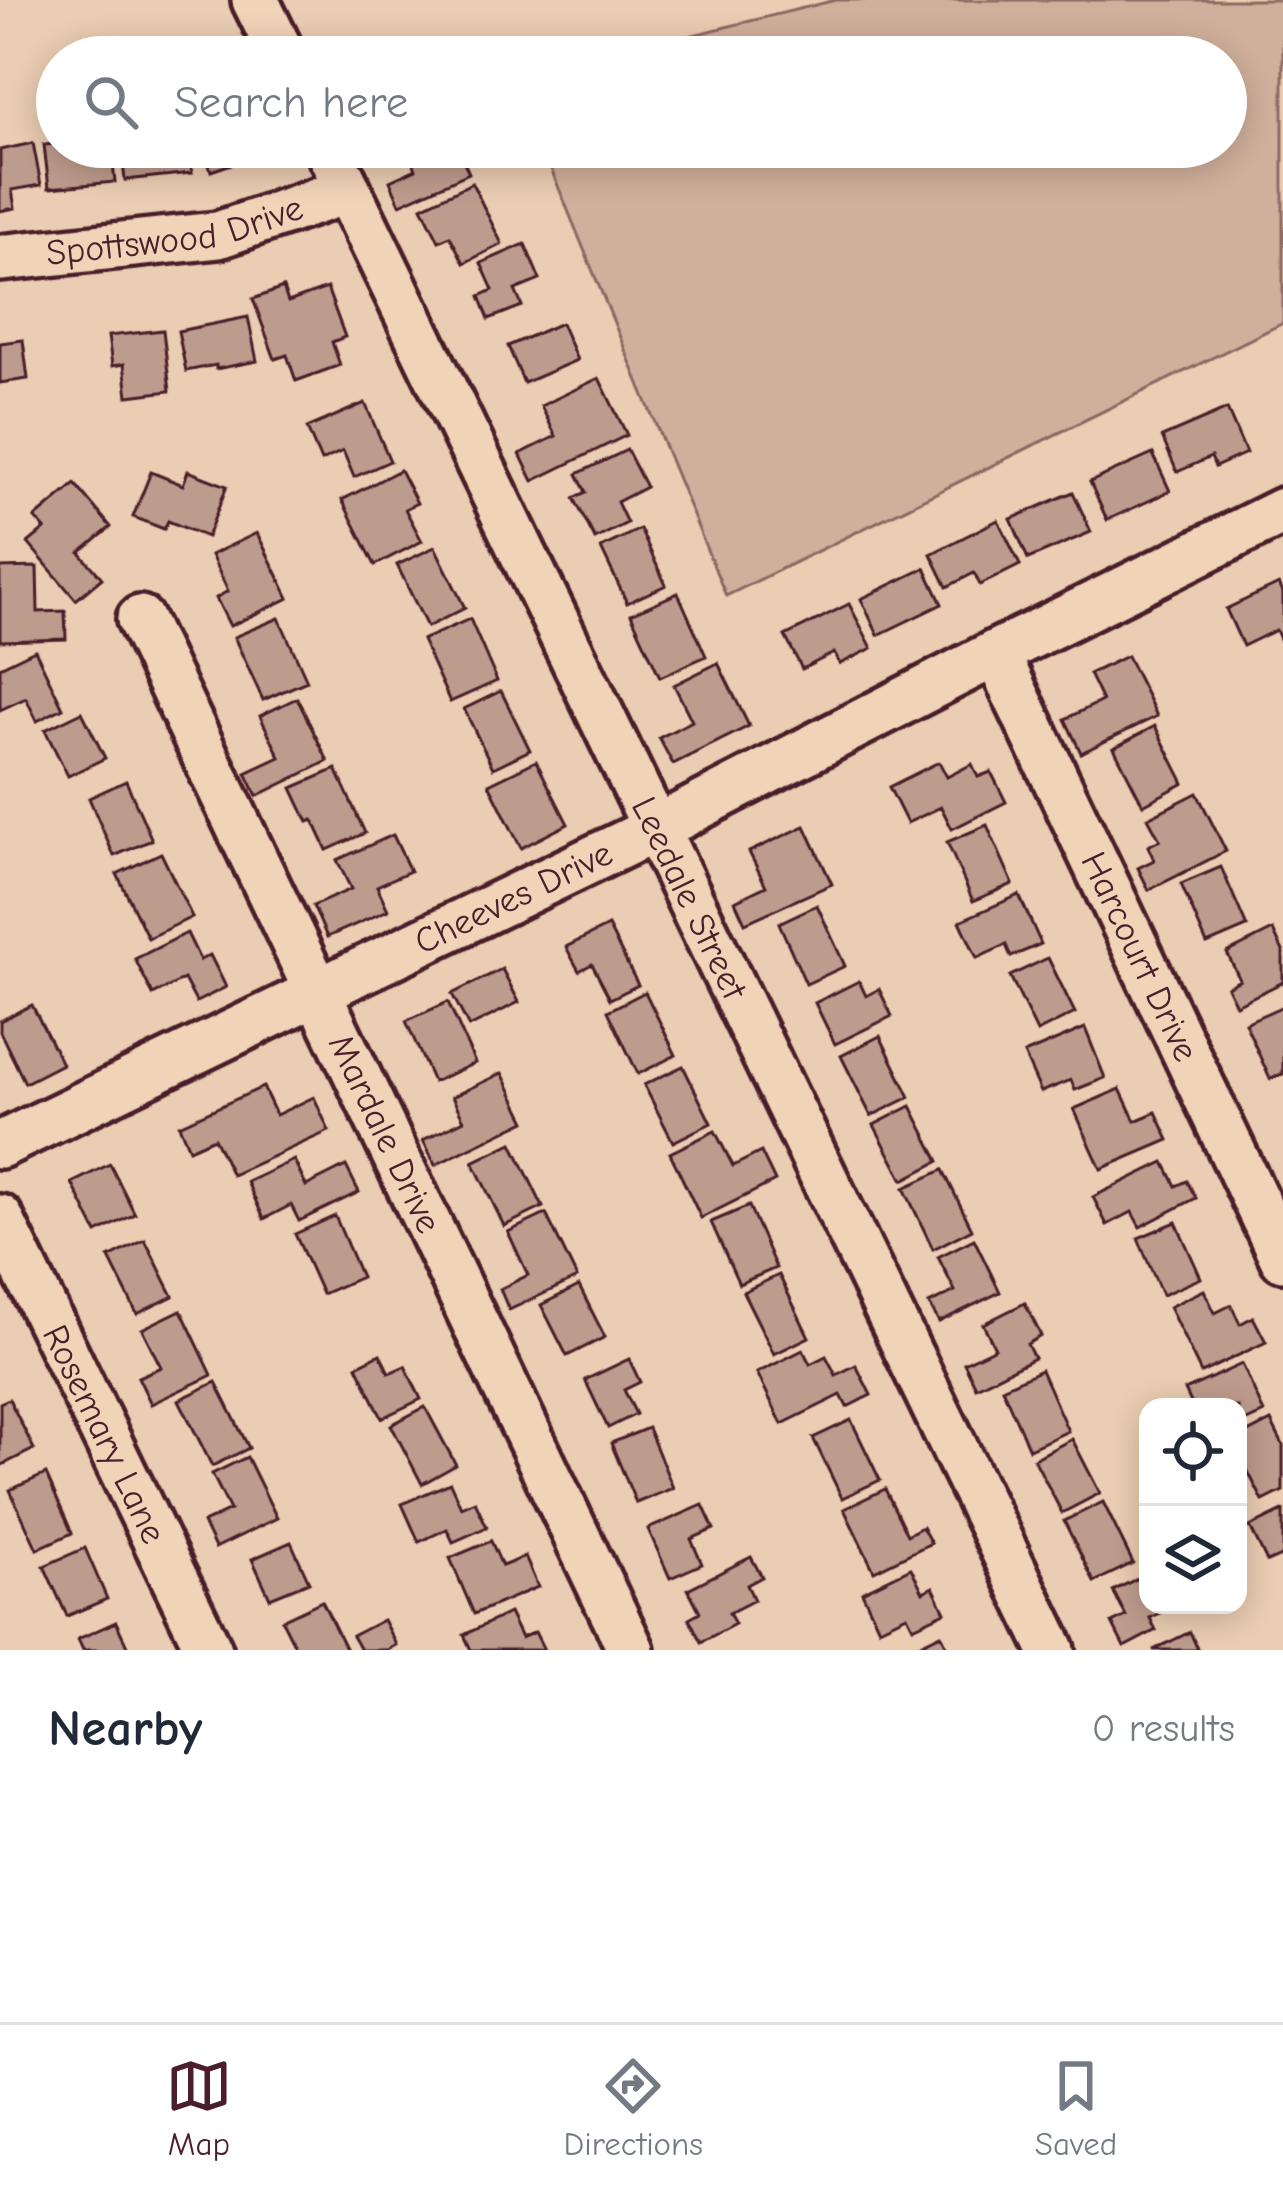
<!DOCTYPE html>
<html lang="en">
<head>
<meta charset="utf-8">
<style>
	:root { --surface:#fff; --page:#f6f6f7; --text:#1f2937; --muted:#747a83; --line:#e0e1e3; --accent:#4a1f2b }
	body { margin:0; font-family:"Comic Neue",sans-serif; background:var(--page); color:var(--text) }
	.controls { position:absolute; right:36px; bottom:36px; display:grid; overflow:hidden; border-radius:24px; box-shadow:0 6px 30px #0003 }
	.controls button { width:108px; height:108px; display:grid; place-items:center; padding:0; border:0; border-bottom:3px solid var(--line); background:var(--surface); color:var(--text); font:60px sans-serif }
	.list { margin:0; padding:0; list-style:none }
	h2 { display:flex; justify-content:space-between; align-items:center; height:156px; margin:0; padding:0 48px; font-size:51px }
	h2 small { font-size:39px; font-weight:400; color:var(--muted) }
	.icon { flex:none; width:66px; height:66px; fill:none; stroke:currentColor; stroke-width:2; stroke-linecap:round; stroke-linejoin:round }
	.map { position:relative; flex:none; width:1283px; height:1650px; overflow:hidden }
	.search { position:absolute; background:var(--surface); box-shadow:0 6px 30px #0003; left:36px; right:36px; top:36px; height:132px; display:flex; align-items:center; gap:30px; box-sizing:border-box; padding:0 42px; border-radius:66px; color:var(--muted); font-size:45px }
	.sheet { height:372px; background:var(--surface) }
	nav { display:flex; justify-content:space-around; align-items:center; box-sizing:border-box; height:168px; border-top:3px solid var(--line); background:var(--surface); font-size:33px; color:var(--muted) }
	nav a { display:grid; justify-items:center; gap:6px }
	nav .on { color:var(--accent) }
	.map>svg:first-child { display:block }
	.green { fill:#d0b09c; stroke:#8d6864; stroke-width:3 }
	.building { fill:#be9c8d; stroke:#4a1f2b; stroke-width:3 }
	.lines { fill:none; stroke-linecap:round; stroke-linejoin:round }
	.minor-casing { stroke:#4a1f2b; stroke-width:54 }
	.minor { stroke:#f1d4b8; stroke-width:45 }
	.labels { text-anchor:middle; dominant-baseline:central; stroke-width:10; stroke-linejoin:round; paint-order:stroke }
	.street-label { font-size:36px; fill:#4a1f2b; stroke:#f1d4b8 }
</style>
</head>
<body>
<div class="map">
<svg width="1283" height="1650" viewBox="0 0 1283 1650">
	<rect width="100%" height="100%" fill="#eacdb2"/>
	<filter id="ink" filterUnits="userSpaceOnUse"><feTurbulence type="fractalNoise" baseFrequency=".00833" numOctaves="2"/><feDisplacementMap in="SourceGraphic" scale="24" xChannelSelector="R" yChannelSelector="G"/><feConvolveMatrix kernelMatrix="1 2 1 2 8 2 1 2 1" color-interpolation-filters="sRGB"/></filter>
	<g filter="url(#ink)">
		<polygon class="green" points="836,0 1283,0 1283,323 726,596 542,147 1226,147 1226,57 603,57"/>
		<g class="building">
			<polygon points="33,143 41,185 12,190 15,208 0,211 0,150"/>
			<polygon points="57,144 57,147 111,147 115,182 49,188 44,145"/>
			<polygon points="121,147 189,147 192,173 125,180"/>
			<polygon points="203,147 237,147 229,150 234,163 211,171"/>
			<polygon points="406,147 457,147 469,173 400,204 390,181 416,169"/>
			<polygon points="472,183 502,244 464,263 450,236 439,241 422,207"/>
			<polygon points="525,244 540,280 515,290 522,306 489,319 480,296 493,290 481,263"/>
			<polygon points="283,288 288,302 327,288 345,337 332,342 340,365 296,381 287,355 275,359 253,299"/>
			<polygon points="248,317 257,361 216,369 216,365 186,371 178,331"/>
			<polygon points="561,323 577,360 524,383 508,346"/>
			<polygon points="163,330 170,391 128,396 124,364 112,366 108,336"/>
			<polygon points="23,340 28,379 0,383 0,343"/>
			<polygon points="599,378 627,435 533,481 520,454 556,436 541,406"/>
			<polygon points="365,403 390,461 354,477 343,451 321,461 307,428"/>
			<polygon points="1227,409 1246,453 1215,467 1211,457 1177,472 1162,437"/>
			<polygon points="627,450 646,487 617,502 627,523 595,539 574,498 586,492 577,474"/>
			<polygon points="1153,454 1170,491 1107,520 1090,482"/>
			<polygon points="400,470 417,503 405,509 422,541 375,565 342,500"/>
			<polygon points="188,471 227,486 207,537 168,521 164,529 133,517 151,472 183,485"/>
			<polygon points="75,484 111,527 80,553 102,578 76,600 28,543 45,529 35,518"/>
			<polygon points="1073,492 1091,532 1028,559 1011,519"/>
			<polygon points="998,520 1020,565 980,585 974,573 947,587 931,554"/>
			<polygon points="640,529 666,585 627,603 601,548"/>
			<polygon points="257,533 289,598 230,626 216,598 228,591 211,555"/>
			<polygon points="435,547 465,608 427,627 397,565"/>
			<polygon points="37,567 38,612 65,611 66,639 0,641 0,568"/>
			<polygon points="925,568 942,604 878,635 861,599"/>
			<polygon points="1279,584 1283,593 1283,646 1276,630 1243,646 1226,609"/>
			<polygon points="678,593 706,656 660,677 631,614"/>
			<polygon points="849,604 872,648 840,664 834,653 802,669 785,636"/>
			<polygon points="279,618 307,681 263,700 234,637"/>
			<polygon points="470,619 497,681 450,702 422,640"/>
			<polygon points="35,650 63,708 37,721 26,698 0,710 0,667"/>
			<polygon points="1127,656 1157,716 1081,753 1065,719 1102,701 1089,674"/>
			<polygon points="718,663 749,726 673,764 659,738 692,721 674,685"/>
			<polygon points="501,691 530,750 493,768 464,709"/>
			<polygon points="297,698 328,761 257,796 246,773 280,757 260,716"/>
			<polygon points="82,712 105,758 68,776 45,730"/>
			<polygon points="1155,726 1184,783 1143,805 1114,748"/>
			<polygon points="536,761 568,824 521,848 489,784"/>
			<polygon points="939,762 947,777 972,764 978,777 991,772 1006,802 952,829 941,807 907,823 889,787"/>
			<polygon points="336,769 365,833 327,850 313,820 308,822 292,788"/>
			<polygon points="126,781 152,840 114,856 89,798"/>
			<polygon points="1197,793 1226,851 1149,890 1138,868 1154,860 1148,846 1160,840 1148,818"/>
			<polygon points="987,825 1013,884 973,901 947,842"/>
			<polygon points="805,826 832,884 745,923 735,901 766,886 749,852"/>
			<polygon points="393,835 410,871 377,886 388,910 327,937 313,906 351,889 337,860"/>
			<polygon points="161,853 192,917 148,938 117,874"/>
			<polygon points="1221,867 1247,927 1207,944 1181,884"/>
			<polygon points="1019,895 1041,944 1011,957 1006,945 977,958 960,921"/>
			<polygon points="817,905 845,966 806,984 779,923"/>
			<polygon points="608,926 638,985 610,999 592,964 579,971 566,947"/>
			<polygon points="1273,930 1283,951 1283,982 1236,1005 1227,987 1240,980 1227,953"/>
			<polygon points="187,933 200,960 210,955 226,987 196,1002 184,979 153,995 135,959"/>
			<polygon points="1048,958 1075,1013 1037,1032 1010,976"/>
			<polygon points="502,969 519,1002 469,1027 452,994"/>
			<polygon points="859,981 866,996 879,989 892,1016 835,1044 815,1003"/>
			<polygon points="645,992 676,1055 638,1074 608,1011"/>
			<polygon points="448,1002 475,1063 433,1082 406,1021"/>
			<polygon points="32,1005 62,1064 25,1083 0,1032 0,1021"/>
			<polygon points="1283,1006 1283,1074 1270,1079 1245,1023"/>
			<polygon points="1085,1028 1105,1078 1075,1090 1071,1080 1041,1092 1024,1054"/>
			<polygon points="880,1036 910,1097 871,1116 841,1056"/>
			<polygon points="683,1066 711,1123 673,1142 644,1085"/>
			<polygon points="502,1073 526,1121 435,1165 423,1140 464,1120 452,1097"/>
			<polygon points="263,1087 276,1115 314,1097 329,1131 232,1175 214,1138 189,1149 179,1125"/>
			<polygon points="1120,1089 1135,1121 1156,1112 1169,1140 1101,1169 1074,1109"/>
			<polygon points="911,1106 939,1161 903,1180 874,1125"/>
			<polygon points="715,1131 733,1166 761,1152 775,1181 701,1218 670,1153"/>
			<polygon points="512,1143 543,1207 504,1226 473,1162"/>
			<polygon points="294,1160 306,1186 346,1166 359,1192 299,1221 291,1205 264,1219 247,1182"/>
			<polygon points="1164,1162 1176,1186 1187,1181 1196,1198 1140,1227 1132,1212 1107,1225 1093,1197"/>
			<polygon points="110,1164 135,1214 97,1233 72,1183"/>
			<polygon points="943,1170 972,1229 933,1249 904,1188"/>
			<polygon points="749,1206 776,1268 739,1284 711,1222"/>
			<polygon points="546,1214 577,1278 509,1310 500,1289 528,1275 508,1232"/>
			<polygon points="335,1216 361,1277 322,1294 295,1234"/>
			<polygon points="1176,1222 1201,1278 1162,1295 1138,1238"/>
			<polygon points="974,1239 1000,1292 939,1322 929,1304 955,1291 938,1257"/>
			<polygon points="145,1240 173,1296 137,1314 109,1258"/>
			<polygon points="779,1275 809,1337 774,1354 743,1292"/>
			<polygon points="579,1286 605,1337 567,1356 541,1305"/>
			<polygon points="1204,1290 1215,1313 1231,1305 1240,1324 1253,1317 1266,1342 1201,1373 1169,1307"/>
			<polygon points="1025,1303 1041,1336 1027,1344 1034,1358 976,1387 964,1363 995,1348 983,1324"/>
			<polygon points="181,1310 212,1375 151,1404 138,1377 161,1367 142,1329"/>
			<polygon points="803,1350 810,1364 826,1356 836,1375 856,1365 871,1395 847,1407 841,1395 782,1424 757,1373"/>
			<polygon points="380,1354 389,1373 405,1366 421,1399 382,1418 357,1366"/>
			<polygon points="629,1359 640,1382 624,1390 636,1414 608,1428 585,1380"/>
			<polygon points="1242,1364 1264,1413 1238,1425 1238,1407 1193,1407 1185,1390"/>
			<polygon points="1041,1370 1068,1431 1029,1449 1002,1388"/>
			<polygon points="216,1382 249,1448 212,1466 179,1400"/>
			<polygon points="9,1399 34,1449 0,1466 0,1403"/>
			<polygon points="425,1407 456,1465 422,1484 391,1425"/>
			<polygon points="851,1420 880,1480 842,1498 813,1438"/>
			<polygon points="1271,1421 1283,1445 1283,1491 1263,1501 1238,1452 1238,1438"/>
			<polygon points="648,1428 673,1488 636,1503 611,1443"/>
			<polygon points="1072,1439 1100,1493 1062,1513 1034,1459"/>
			<polygon points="247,1457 277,1518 215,1548 203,1523 230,1510 212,1474"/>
			<polygon points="46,1474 72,1533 37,1549 10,1490"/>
			<polygon points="450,1483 461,1507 475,1501 487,1527 453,1542 447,1529 419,1542 402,1504"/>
			<polygon points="885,1489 907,1535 922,1527 931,1543 874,1571 844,1509"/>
			<polygon points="1103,1502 1133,1563 1094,1582 1064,1521"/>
			<polygon points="703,1505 714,1529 691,1539 702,1564 670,1578 648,1529"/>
			<polygon points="1283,1511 1283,1555 1267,1562 1250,1527"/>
			<polygon points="491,1541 502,1566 525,1557 538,1587 474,1614 450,1558"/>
			<polygon points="291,1542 309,1582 270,1598 252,1559"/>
			<polygon points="85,1548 107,1599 67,1616 44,1566"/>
			<polygon points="751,1557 762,1577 747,1585 754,1600 729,1613 735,1624 701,1642 689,1618 700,1612 688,1589"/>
			<polygon points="911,1568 923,1592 933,1587 945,1612 913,1627 907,1615 879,1628 862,1592"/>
			<polygon points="1148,1573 1148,1605 1176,1605 1150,1618 1156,1630 1124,1647 1112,1623 1126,1616 1113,1591"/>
			<polygon points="322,1601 346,1650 297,1650 282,1620"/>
			<polygon points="509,1613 521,1638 535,1632 544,1650 471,1650 464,1635"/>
			<polygon points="383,1620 396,1645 387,1650 360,1650 352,1636"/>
			<polygon points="116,1622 129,1650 83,1650 78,1639"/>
			<polygon points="1190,1632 1198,1650 1153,1650"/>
			<polygon points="941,1634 949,1650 908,1650"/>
		</g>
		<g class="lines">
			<defs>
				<g id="minor">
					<polyline points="255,0 283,57"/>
					<path id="s1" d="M327,147L1052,1650"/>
					<path id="s2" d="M0,258L218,235L348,190"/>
					<path id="s3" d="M140,619L631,1650"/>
					<path id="s4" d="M996,653L1283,1258"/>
					<path id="s5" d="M0,1145L657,828L996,653L1283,511"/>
					<path id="s6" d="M0,1218L209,1650"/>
				</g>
			</defs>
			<use href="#minor" class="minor-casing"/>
			<use href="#minor" class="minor"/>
		</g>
	</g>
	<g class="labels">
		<g class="street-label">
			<text stroke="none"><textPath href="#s2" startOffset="177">Spottswood Drive</textPath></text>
			<text stroke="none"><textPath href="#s5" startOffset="570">Cheeves Drive</textPath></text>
			<text stroke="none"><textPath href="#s1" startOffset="834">Leedale Street</textPath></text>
			<text stroke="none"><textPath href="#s4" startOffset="336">Harcourt Drive</textPath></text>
			<text stroke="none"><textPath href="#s3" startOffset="570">Mardale Drive</textPath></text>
			<text stroke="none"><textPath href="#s6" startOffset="240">Rosemary Lane</textPath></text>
		</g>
	</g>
</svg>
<div class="controls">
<button><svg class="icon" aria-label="locate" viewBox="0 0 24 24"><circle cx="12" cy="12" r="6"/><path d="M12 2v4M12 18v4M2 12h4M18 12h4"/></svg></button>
<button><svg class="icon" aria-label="layers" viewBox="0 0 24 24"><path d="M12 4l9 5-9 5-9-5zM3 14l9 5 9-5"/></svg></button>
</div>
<div class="search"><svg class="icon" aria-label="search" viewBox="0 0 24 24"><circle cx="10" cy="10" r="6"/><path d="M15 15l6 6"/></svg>Search here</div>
</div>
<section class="sheet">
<h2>Nearby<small>0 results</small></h2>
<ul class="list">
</ul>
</section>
<nav>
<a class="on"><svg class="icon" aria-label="map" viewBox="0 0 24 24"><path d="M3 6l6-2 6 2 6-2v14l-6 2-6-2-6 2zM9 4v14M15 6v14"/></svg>Map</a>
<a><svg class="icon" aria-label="directions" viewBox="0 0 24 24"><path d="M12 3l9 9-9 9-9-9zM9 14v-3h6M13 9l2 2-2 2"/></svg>Directions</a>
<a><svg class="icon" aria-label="saved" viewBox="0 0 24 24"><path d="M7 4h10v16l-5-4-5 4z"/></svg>Saved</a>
</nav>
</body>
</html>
